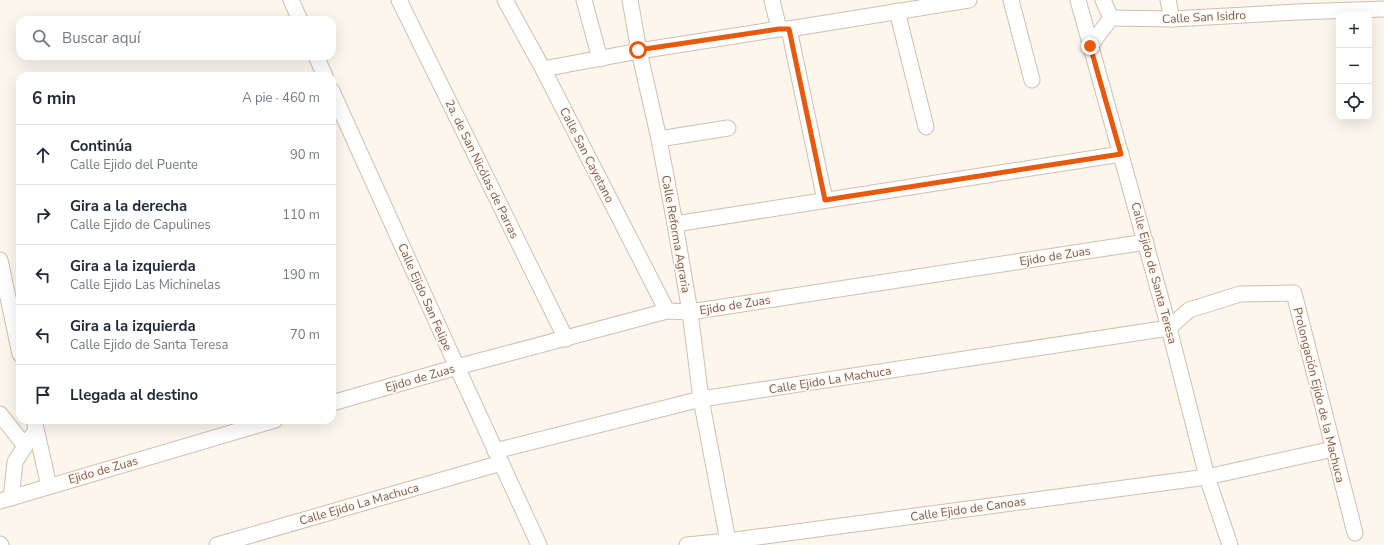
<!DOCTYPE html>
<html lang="es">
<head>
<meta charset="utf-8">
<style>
	:root { --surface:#fff; --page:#f6f6f7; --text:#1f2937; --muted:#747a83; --line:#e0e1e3 }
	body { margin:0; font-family:"Nunito Sans",sans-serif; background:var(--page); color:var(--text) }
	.controls { position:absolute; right:12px; top:12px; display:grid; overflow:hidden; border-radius:8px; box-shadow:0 4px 16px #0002 }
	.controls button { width:36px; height:36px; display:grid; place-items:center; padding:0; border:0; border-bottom:1px solid var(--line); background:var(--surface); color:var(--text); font:20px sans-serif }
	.stop { position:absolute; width:12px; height:12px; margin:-9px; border:3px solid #ea580c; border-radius:50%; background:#fff }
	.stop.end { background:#ea580c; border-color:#fff; box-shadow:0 1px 4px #0008 }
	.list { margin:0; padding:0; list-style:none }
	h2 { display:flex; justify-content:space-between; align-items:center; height:52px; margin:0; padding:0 16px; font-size:17px }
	h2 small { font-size:13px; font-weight:400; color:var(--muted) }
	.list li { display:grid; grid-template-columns:26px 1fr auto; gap:12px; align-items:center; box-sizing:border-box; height:60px; padding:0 16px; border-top:1px solid var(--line) }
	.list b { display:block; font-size:15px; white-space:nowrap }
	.list p { margin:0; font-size:13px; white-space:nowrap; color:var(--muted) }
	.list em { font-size:13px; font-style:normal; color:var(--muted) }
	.icon { flex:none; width:22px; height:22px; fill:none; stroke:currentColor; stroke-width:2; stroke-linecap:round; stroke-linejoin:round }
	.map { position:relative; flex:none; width:1384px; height:545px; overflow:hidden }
	.search { position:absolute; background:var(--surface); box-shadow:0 4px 16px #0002; left:16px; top:16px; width:320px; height:44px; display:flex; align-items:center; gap:10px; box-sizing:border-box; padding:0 14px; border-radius:12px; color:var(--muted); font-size:15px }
	.panel { position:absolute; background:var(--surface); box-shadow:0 4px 16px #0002; left:16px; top:72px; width:320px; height:352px; border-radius:12px }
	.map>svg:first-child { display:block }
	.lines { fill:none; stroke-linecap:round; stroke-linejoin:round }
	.minor-casing { stroke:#d1beb0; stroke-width:17 }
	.minor { stroke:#fff; stroke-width:15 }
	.route { stroke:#ea580c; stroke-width:5 }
	.labels { text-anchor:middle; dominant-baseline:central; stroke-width:3.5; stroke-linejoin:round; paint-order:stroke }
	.street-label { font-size:12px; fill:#7a5c4d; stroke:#fffaf3 }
</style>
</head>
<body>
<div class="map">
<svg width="1384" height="545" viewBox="0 0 1384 545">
	<rect width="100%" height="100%" fill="#fdf6ec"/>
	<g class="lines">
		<defs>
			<g id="minor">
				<polyline points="291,0 300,20"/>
				<polyline points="399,0 566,339"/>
				<polyline points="505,0 543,69 667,311"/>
				<polyline points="584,0 600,59"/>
				<polyline points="630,0 639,51 659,139 675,224 690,312 701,399 728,541"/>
				<polyline points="772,0 779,29"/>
				<polyline points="1011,0 1032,80"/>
				<polyline points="1078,0 1169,328 1207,477 1230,545"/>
				<polyline points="1103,0 1111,18"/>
				<polyline points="1168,0 1172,19"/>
				<polyline points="897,11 926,127"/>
				<polyline points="1111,18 1172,19 1297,12 1384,9"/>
				<polyline points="789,29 825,200"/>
				<polyline points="1090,46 1111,18"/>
				<polyline points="316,56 325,76"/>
				<polyline points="543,69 639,51 779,29 789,29 969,0"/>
				<polyline points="332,91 457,367 539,545"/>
				<polyline points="659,139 728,128"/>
				<polyline points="675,224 1121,154"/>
				<polyline points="0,260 20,354"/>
				<polyline points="332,403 457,367 667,311 690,312 1146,242"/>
				<polyline points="0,414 25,446"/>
				<polyline points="34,420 49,486"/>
				<polyline points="495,451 701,399 1169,328 1189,310 1240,294 1294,293 1355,533"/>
				<polyline points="11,498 15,462 25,446 36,430"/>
				<polyline points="0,501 275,420"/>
				<polyline points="0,544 1,545"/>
				<polyline points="217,545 501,463"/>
				<polyline points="687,545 728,541 1207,477 1333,449"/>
			</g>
		</defs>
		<use href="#minor" class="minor-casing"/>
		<use href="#minor" class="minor"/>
	</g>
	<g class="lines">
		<polyline class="route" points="638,50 779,29 789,29 825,200 1121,154 1090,46"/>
	</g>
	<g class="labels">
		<g class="street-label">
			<text transform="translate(1204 17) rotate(-3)">Calle San Isidro</text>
			<text transform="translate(587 155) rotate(63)">Calle San Cayetano</text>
			<text transform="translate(482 169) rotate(64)">2a. de San Nicólas de Parras</text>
			<text transform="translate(676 234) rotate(80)">Calle Reforma Agraria</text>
			<text transform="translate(1055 256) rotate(-9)">Ejido de Zuas</text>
			<text transform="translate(1154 273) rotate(75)">Calle Ejido de Santa Teresa</text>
			<text transform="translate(425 297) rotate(66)">Calle Ejido San Felipe</text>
			<text transform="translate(735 305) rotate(-9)">Ejido de Zuas</text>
			<text transform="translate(420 378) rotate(-16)">Ejido de Zuas</text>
			<text transform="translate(830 380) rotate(-9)">Calle Ejido La Machuca</text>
			<text transform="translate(1319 395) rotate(76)">Prolongación Ejido de la Machuca</text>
			<text transform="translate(103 470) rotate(-16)">Ejido de Zuas</text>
			<text transform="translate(359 504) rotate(-16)">Calle Ejido La Machuca</text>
			<text transform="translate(968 509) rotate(-8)">Calle Ejido de Canoas</text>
		</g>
	</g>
</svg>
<div class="controls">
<button>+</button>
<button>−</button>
<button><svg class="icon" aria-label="locate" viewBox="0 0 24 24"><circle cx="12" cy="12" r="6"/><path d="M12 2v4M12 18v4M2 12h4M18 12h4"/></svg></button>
</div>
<div class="stop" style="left:638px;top:50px"></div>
<div class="stop end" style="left:1090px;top:46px"></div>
<div class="search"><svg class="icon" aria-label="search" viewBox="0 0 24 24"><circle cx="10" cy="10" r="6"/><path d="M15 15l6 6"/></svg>Buscar aquí</div>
<section class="panel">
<h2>6 min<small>A pie · 460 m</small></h2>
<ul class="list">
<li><svg class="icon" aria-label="ahead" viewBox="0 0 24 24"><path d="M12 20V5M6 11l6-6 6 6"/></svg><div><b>Continúa</b><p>Calle Ejido del Puente</p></div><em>90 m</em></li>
<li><svg class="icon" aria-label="right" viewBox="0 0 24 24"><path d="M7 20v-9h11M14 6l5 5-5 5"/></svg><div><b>Gira a la derecha</b><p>Calle Ejido de Capulines</p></div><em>110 m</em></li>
<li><svg class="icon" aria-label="left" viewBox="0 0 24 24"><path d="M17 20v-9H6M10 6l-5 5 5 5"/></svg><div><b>Gira a la izquierda</b><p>Calle Ejido Las Michinelas</p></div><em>190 m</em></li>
<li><svg class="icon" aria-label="left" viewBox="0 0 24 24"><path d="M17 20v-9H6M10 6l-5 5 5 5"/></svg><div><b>Gira a la izquierda</b><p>Calle Ejido de Santa Teresa</p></div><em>70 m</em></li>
<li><svg class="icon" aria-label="arrive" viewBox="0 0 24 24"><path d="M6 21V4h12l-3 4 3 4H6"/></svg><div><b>Llegada al destino</b></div></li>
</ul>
</section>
</div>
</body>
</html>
